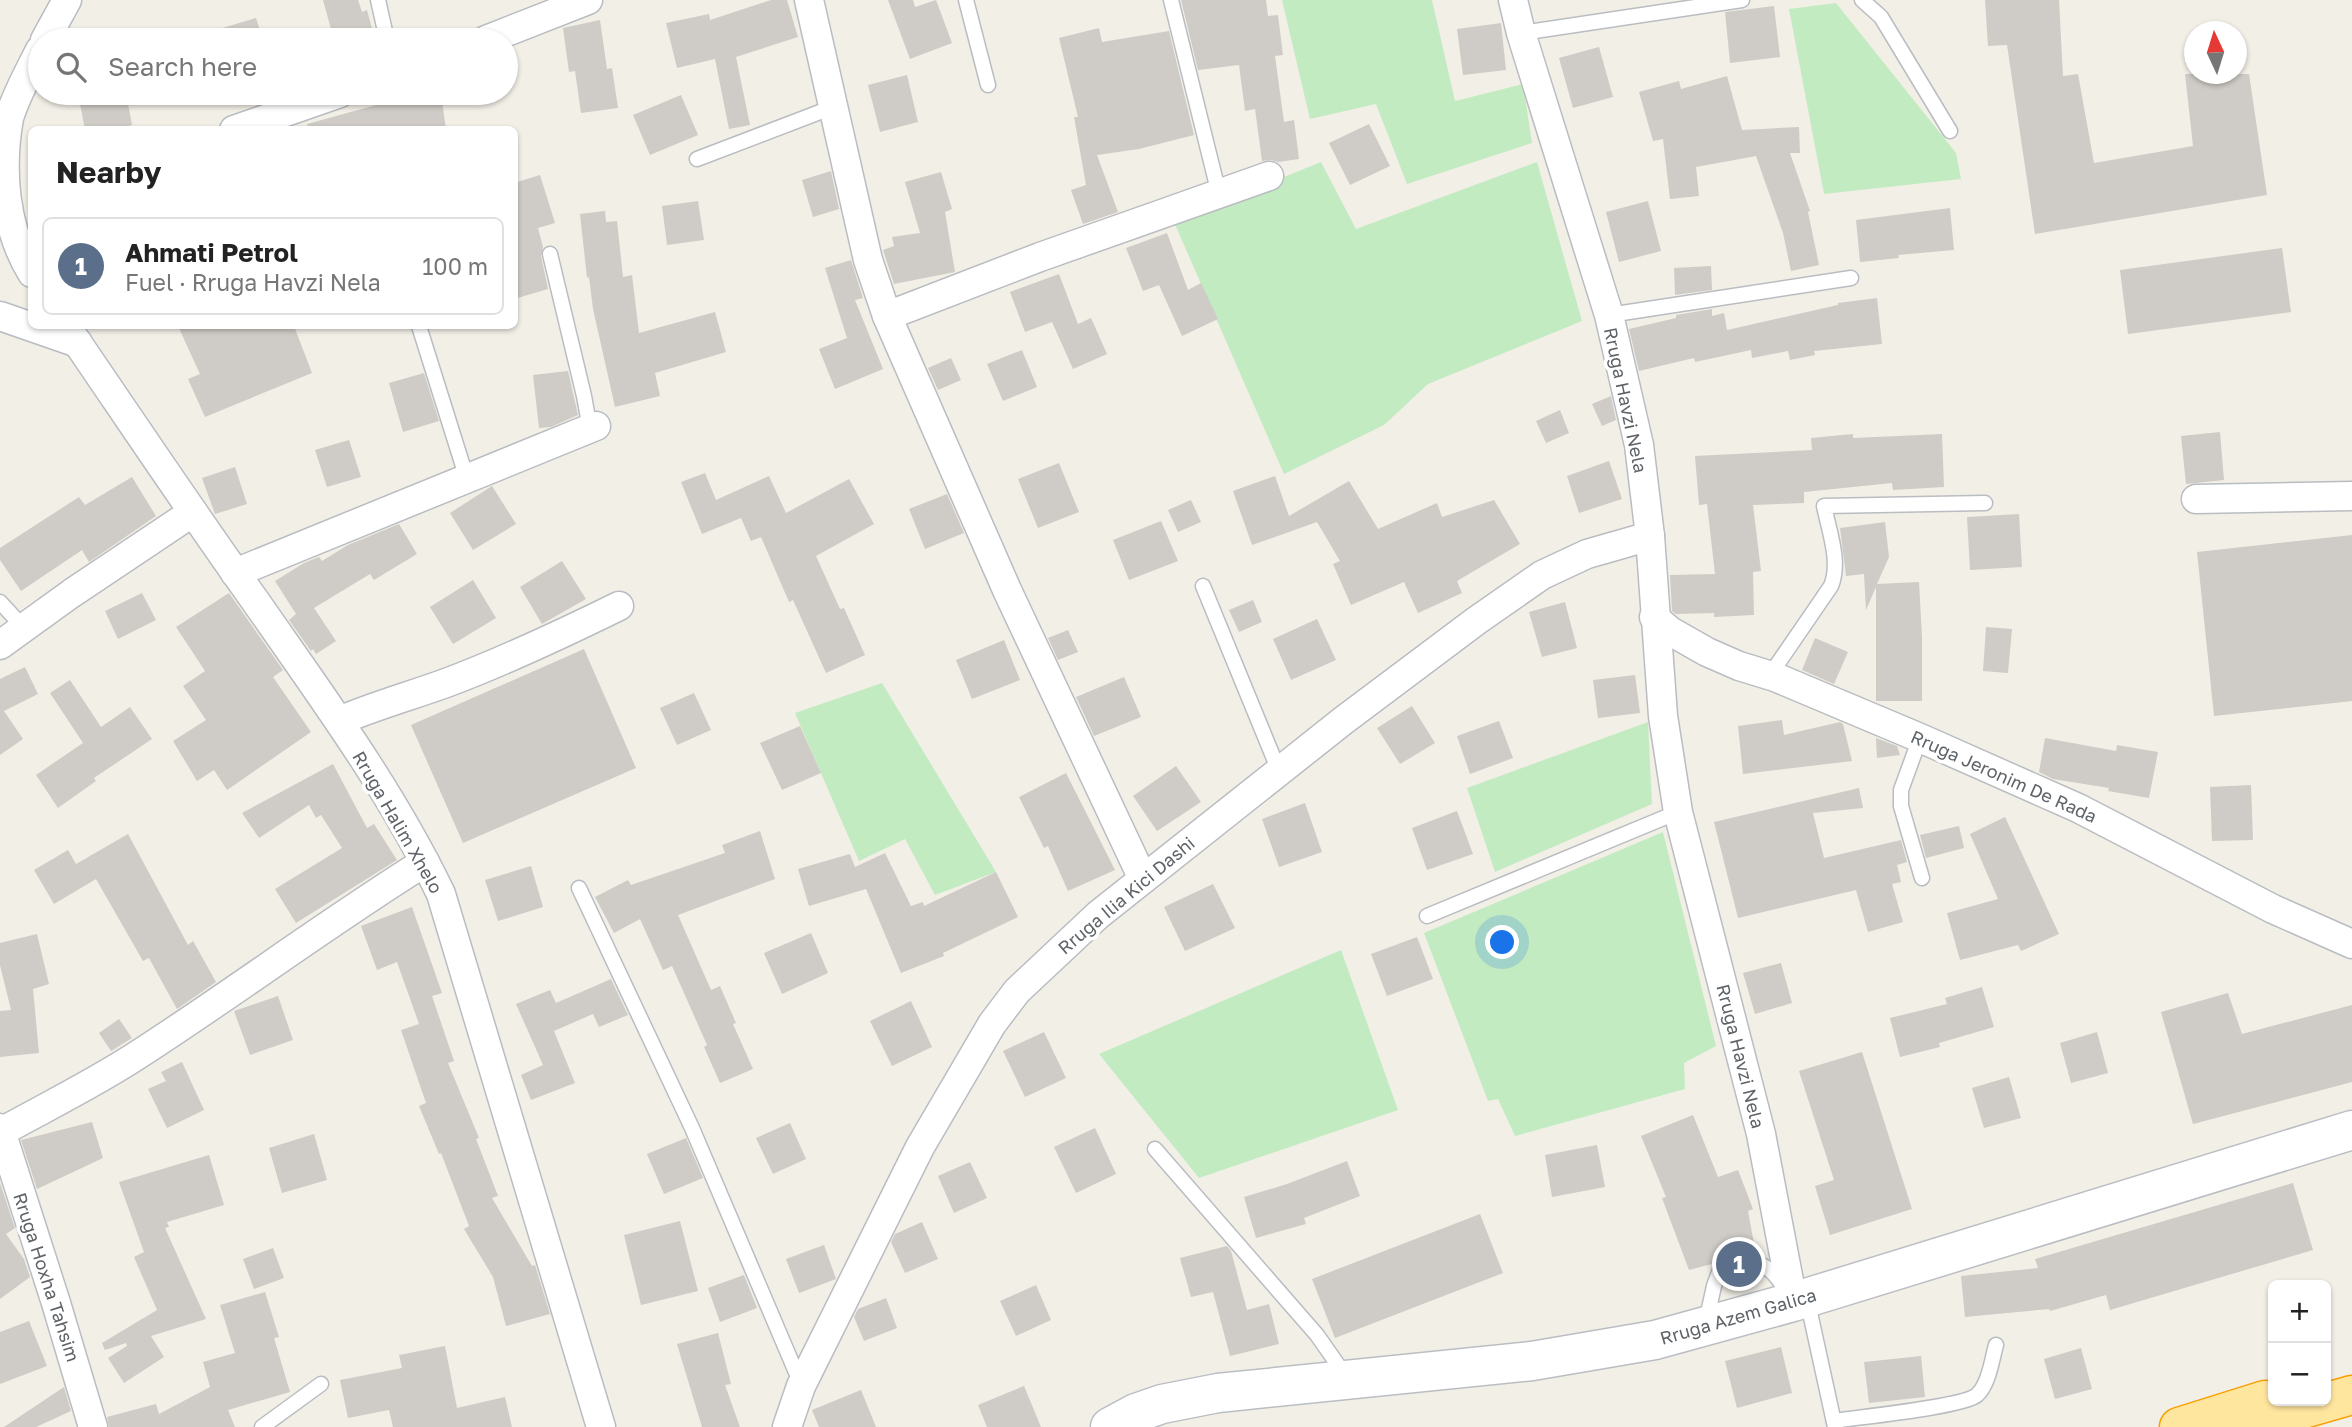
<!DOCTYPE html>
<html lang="en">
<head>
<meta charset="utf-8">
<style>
	:root { --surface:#fff; --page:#f6f6f6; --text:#222; --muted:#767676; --line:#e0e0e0; --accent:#fa2a24 }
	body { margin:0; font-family:"Golos Text",sans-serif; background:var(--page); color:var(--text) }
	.controls { position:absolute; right:21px; bottom:21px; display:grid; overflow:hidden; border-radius:10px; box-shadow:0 2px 5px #0004 }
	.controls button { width:63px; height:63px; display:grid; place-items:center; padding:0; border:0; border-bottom:2px solid var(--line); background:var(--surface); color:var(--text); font:35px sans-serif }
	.compass { position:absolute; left:2184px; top:21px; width:63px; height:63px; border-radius:50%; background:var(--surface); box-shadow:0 2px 5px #0004; rotate:356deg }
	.you { position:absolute; left:1503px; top:943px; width:24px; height:24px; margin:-18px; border:5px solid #fff; border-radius:50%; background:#1a73e8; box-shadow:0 0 0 10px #1a73e833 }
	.badge { display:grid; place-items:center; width:46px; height:46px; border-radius:50%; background:var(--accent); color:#fff; font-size:23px; font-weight:700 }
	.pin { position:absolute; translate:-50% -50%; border:4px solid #fff; box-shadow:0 2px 7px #0006 }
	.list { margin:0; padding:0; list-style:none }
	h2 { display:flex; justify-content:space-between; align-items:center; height:91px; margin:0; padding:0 28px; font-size:30px }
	h2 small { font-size:23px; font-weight:400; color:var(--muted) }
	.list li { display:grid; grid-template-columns:46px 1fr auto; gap:21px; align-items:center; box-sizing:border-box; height:98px; margin:0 14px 14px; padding:0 14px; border:2px solid var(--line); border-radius:10px }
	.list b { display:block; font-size:26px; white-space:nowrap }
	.list p { margin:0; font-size:23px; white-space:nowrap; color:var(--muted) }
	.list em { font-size:23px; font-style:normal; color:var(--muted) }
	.icon { flex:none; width:38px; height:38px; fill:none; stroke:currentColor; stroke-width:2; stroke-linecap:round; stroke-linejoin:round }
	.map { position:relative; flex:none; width:2352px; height:1427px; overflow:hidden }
	.search { position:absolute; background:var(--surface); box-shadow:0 2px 5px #0004; left:28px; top:28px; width:490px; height:77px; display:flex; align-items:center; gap:18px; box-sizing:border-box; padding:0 24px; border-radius:38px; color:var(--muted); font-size:26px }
	.panel { position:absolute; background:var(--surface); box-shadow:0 2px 5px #0004; left:28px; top:126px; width:490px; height:203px; border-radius:10px }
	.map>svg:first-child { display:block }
	.green { fill:#c3ebc1 }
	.building { fill:#cfcbc6 }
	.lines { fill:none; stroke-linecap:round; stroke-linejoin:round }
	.service-casing { stroke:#b9bdc1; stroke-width:17 }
	.minor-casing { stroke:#b9bdc1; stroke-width:31 }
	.secondary-casing { stroke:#babec3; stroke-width:41 }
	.trunk-casing { stroke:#f89e00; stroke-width:41 }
	.service { stroke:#fff; stroke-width:14 }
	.minor { stroke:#fff; stroke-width:28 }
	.secondary { stroke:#fff; stroke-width:38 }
	.trunk { stroke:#ffe69f; stroke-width:38 }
	.labels { text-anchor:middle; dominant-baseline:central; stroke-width:7; stroke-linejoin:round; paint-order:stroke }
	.street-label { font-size:18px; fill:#5e6368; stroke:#fff }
</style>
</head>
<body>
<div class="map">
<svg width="2352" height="1427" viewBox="0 0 2352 1427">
	<rect width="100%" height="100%" fill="#f2efe7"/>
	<g class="green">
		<polygon points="1282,0 1432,0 1455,101 1523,84 1532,143 1407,184 1376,104 1310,119"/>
		<polygon points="1836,3 1956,153 1961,179 1824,194 1789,9"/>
		<polygon points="1321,162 1356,229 1537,162 1582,321 1428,384 1384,425 1284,474 1174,222"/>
		<polygon points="882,683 996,872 935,895 905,839 859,861 795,713"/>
		<polygon points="1648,722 1652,804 1495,872 1467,788"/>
		<polygon points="1663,832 1716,1046 1684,1063 1685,1089 1515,1136 1498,1099 1488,1101 1424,933"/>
		<polygon points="1341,950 1398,1110 1199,1178 1099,1054"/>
	</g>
	<g class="building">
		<polygon points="323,0 358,0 362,12 367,10 375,40 334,40"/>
		<polygon points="771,0 787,0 798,37 736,57 750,125 729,129 715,59 677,68 666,23 709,14 710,20"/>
		<polygon points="888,0 913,0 915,7 936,0 952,43 910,59"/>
		<polygon points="1181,0 1266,0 1268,16 1278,15 1283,55 1275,56 1284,122 1294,120 1299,159 1278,162 1271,160 1262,161 1255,109 1245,111 1239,65 1198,70"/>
		<polygon points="1985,0 2059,0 2063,76 2078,74 2094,163 2193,146 2185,74 2249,74 2267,195 2035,234 2007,45 1988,46"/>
		<polygon points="1774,6 1780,57 1730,63 1725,12"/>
		<polygon points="256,18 263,40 200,40 199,35"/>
		<polygon points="600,20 607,69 612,68 618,108 581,113 575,71 569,72 563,28"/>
		<polygon points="1501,23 1506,70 1463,75 1457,29"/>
		<polygon points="1099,28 1102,42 1169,31 1194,135 1139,149 1097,155 1118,212 1083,224 1071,190 1086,185 1074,117 1078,117 1059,38"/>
		<polygon points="1599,47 1613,97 1573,108 1559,58"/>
		<polygon points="907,75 918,122 880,132 868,85"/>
		<polygon points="1727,76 1742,130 1799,127 1800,153 1790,153 1810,211 1808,212 1819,265 1791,271 1783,233 1756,156 1696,167 1699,196 1670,199 1663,139 1653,141 1639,92 1679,81 1681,89"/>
		<polygon points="78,93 126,93 132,125 110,130 85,130"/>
		<polygon points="420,93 441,93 446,130 308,130 307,124"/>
		<polygon points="681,95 698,135 650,155 633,115"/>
		<polygon points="1369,124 1390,166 1350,185 1329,143"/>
		<polygon points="831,171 839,209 813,217 802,180"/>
		<polygon points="941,172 952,209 945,212 955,272 894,284 883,250 894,246 892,237 920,233 905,182"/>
		<polygon points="540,175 555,223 538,228 543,247 541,256 548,289 514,299 514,183"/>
		<polygon points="698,201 704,240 667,245 662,206"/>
		<polygon points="1648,201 1661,251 1619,262 1606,212"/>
		<polygon points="1950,208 1954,250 1898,255 1899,258 1860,262 1856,220"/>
		<polygon points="605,211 606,222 617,221 623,277 632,275 639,333 715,312 726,352 655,373 660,396 615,407 593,309 589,277 587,278 580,214"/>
		<polygon points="1167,233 1188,290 1201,283 1218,319 1182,336 1159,285 1143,291 1126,248"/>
		<polygon points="2282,248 2291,312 2128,334 2120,270"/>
		<polygon points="851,260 863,298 855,300 883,369 835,389 819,349 847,338 825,268"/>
		<polygon points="1711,266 1712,290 1675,295 1674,268"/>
		<polygon points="1059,274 1078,324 1091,318 1107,354 1073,369 1052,322 1025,332 1010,292"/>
		<polygon points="1877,298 1882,344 1814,351 1815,355 1790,360 1788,351 1752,358 1751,350 1695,362 1694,358 1639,371 1629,329 1676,318 1676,315 1712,309 1712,316 1724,313 1727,330 1838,305 1838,303"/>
		<polygon points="178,326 294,326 312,373 205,417 188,379 200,374"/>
		<polygon points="1022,350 1037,387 1003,401 987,364"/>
		<polygon points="951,358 961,380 938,390 928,368"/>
		<polygon points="568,371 578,415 551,427 539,428 533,375"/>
		<polygon points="424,373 439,421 403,432 389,383"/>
		<polygon points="1611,396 1616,420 1602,426 1592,404"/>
		<polygon points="1560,410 1569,433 1546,443 1536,421"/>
		<polygon points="2220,432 2224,480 2186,484 2181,436"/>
		<polygon points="1853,434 1853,438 1942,434 1944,487 1893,490 1892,483 1804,492 1804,503 1753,505 1761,571 1753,572 1754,615 1714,617 1714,613 1676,614 1672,611 1670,575 1715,574 1707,504 1699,505 1695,456 1812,450 1811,438"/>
		<polygon points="349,440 361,477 327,487 315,450"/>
		<polygon points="1609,461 1622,499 1579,513 1567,476"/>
		<polygon points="1059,463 1079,512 1038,528 1018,479"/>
		<polygon points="235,467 247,504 215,514 202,478"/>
		<polygon points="705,473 716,500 769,476 786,513 849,479 874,524 816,556 840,609 844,608 865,655 826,673 793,600 789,602 761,537 751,541 741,518 702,534 681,482"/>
		<polygon points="1275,476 1289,516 1349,481 1378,529 1437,503 1442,517 1494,500 1520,544 1457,581 1462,593 1418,613 1404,582 1351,605 1333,564 1340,561 1317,522 1252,545 1233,491"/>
		<polygon points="132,477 156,516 89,562 82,550 21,591 0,560 0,548 79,497 85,505"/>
		<polygon points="492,486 516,524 473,550 450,513"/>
		<polygon points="947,494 964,533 925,549 909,509"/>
		<polygon points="1191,500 1201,522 1178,532 1168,510"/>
		<polygon points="2019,514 2022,567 1970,570 1967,517"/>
		<polygon points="1161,521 1178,561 1129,580 1113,540"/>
		<polygon points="1885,522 1889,557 1877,584 1919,582 1922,637 1922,701 1876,701 1876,587 1866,610 1864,574 1846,576 1840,528"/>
		<polygon points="399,524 417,554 374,580 370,574 314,608 336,641 316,654 313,649 311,651 289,620 296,614 275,581 304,563 319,557 322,561 348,545"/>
		<polygon points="2352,535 2352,701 2214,716 2197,552"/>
		<polygon points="562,561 586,599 542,624 520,587"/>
		<polygon points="473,580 496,618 453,644 430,607"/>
		<polygon points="142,593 156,620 118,639 105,611"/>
		<polygon points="229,593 283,670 273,677 311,732 227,790 214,770 197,781 173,741 206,720 183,686 205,671 176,627"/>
		<polygon points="1253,600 1262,622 1239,632 1229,610"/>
		<polygon points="1565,602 1577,648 1542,657 1529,612"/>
		<polygon points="1317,619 1336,660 1291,680 1273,639"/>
		<polygon points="1986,627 2012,629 2008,673 1983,671"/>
		<polygon points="1068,630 1078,652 1058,660 1048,638"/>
		<polygon points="1815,638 1848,652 1834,684 1802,670"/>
		<polygon points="1004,640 1020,680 972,699 956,660"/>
		<polygon points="584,649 636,768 463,843 411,725"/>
		<polygon points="25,667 38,694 4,711 23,739 0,755 0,679"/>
		<polygon points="1635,675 1640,713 1598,718 1593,680"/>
		<polygon points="1124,677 1141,717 1094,736 1076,697"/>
		<polygon points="70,680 101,727 130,707 152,739 94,778 96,781 58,808 36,775 83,743 50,693"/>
		<polygon points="694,693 711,730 677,745 660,708"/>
		<polygon points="1412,706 1435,743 1400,764 1377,728"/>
		<polygon points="1782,720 1784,735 1840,722 1843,724 1852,761 1743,774 1738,726"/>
		<polygon points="1499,721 1513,758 1470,774 1457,736"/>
		<polygon points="800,726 821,773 782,790 760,743"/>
		<polygon points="1876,738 1897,746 1900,755 1877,758"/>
		<polygon points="2045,738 2116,751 2117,745 2158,752 2149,798 2108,791 2109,788 2053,779 2039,772"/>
		<polygon points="333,764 367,828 374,824 397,860 296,923 275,889 342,848 321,815 316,818 309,805 259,838 242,813"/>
		<polygon points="1176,766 1201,802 1157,831 1133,796"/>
		<polygon points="1066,773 1115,870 1068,891 1048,846 1044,848 1019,797"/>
		<polygon points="2251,785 2253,840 2212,841 2210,787"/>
		<polygon points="1859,788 1863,808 1813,813 1824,858 1901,840 1907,862 1897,865 1901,882 1892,884 1903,922 1868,932 1856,890 1738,918 1714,822"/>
		<polygon points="1305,803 1322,852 1279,867 1262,819"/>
		<polygon points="1457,811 1473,854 1427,870 1412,828"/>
		<polygon points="2005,817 2059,934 2021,951 2018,945 1960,960 1947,913 1998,899 1970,834"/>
		<polygon points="1959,826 1964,848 1926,858 1920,835"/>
		<polygon points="760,831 775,879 678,915 711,990 720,986 736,1023 733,1024 753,1069 720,1083 704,1047 707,1045 672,966 663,970 640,919 614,933 595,897 628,880 631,885 725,853 722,845"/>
		<polygon points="128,834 188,945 193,941 216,982 177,1009 149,958 143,961 96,879 54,904 34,870 68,850 76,864"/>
		<polygon points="885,853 911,906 923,902 924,906 996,872 1018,917 943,953 944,956 901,973 866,889 809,906 798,869 850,854 855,867"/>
		<polygon points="531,866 543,907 498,921 485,880"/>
		<polygon points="1213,884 1235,928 1185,951 1164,907"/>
		<polygon points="412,907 442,993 432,996 454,1061 448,1063 479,1138 476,1139 498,1196 492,1198 532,1266 535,1265 550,1314 506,1326 493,1277 464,1229 469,1226 441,1153 439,1154 419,1106 426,1103 401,1030 419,1024 397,962 377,970 361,926"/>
		<polygon points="811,933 828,973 782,994 764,953"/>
		<polygon points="37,934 49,984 33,989 39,1053 0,1057 0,1011 11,1010 0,965 0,943"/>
		<polygon points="1417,937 1433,979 1387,996 1371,954"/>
		<polygon points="1781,963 1792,1003 1755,1014 1743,973"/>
		<polygon points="611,979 628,1015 599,1027 593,1014 554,1031 575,1083 531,1100 521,1075 543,1065 516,1004 550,990 556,1003"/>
		<polygon points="1982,987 1994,1027 1939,1043 1940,1047 1900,1057 1890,1018 1947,1004 1945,998"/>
		<polygon points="2228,993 2242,1034 2352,1005 2352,1082 2193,1124 2161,1012"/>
		<polygon points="278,996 293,1040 250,1055 234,1011"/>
		<polygon points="911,1001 932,1047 892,1066 870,1021"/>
		<polygon points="119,1019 132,1038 111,1051 99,1033"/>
		<polygon points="1044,1032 1066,1078 1025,1097 1003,1051"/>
		<polygon points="2097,1032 2108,1073 2071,1083 2060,1043"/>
		<polygon points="1862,1052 1912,1209 1830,1235 1815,1186 1834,1180 1799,1071"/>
		<polygon points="182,1062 204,1110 167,1128 148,1089 166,1081 161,1072"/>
		<polygon points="2009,1077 2021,1118 1984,1128 1972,1088"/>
		<polygon points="1693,1115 1718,1177 1738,1170 1753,1209 1748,1211 1756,1254 1720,1257 1712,1264 1689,1270 1662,1198 1666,1197 1641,1136"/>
		<polygon points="92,1122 103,1158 37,1189 21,1140"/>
		<polygon points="790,1123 806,1159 773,1174 756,1138"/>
		<polygon points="1095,1128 1116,1174 1076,1193 1054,1147"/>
		<polygon points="314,1134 327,1180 282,1193 269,1148"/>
		<polygon points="686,1138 703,1178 664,1194 647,1154"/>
		<polygon points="1597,1145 1605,1187 1552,1197 1545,1155"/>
		<polygon points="209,1155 224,1205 167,1222 169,1227 165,1228 206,1319 151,1336 164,1357 124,1383 108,1358 127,1346 126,1343 105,1350 102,1343 157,1310 134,1257 144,1252 119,1182"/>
		<polygon points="1347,1161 1360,1196 1304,1218 1306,1224 1256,1238 1244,1197 1287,1184"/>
		<polygon points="970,1162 987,1198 954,1213 938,1176"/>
		<polygon points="0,1183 15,1228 6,1234 24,1259 30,1277 0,1299"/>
		<polygon points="2293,1183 2313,1250 2110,1310 2106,1295 2050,1311 2049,1309 1965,1317 1961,1276 2038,1268 2035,1259"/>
		<polygon points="1480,1214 1503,1273 1335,1338 1312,1279"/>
		<polygon points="680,1221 698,1291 641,1305 624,1235"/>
		<polygon points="922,1222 938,1259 905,1273 891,1242 895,1234"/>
		<polygon points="824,1245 836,1279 799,1293 786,1259"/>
		<polygon points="1227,1246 1231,1251 1247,1310 1269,1304 1279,1344 1230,1356 1213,1292 1191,1297 1180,1258"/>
		<polygon points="273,1248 284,1278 254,1289 243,1259"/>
		<polygon points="1749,1273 1760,1276 1726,1283 1728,1276"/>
		<polygon points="744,1275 757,1308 720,1322 708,1288"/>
		<polygon points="1036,1285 1051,1320 1016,1336 1000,1301"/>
		<polygon points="265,1292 279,1337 274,1338 290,1392 228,1410 235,1427 109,1427 107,1417 156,1404 159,1414 210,1387 203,1362 235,1353 220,1305"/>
		<polygon points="886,1298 897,1328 864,1341 854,1317 858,1309"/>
		<polygon points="29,1321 47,1366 0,1384 0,1332"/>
		<polygon points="718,1333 731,1384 725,1385 740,1427 702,1427 677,1344"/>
		<polygon points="445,1346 457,1408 505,1397 512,1427 393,1427 389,1410 348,1418 340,1380 402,1368 399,1355"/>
		<polygon points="1781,1347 1792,1393 1737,1408 1725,1361"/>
		<polygon points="2081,1348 2092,1389 2055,1399 2044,1359"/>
		<polygon points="1921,1356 1925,1397 1869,1403 1864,1362"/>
		<polygon points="1024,1386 1041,1427 987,1427 978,1405"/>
		<polygon points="64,1387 71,1411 36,1427 4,1427"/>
		<polygon points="861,1390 876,1427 819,1427 812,1410"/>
	</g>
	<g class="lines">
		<defs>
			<g id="service">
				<polyline points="378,0 387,40"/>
				<polyline points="966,0 988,85"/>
				<polyline points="1171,0 1219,194"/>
				<polyline points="1862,0 1881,17 1950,131"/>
				<polyline points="1521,33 1742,0"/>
				<polyline points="697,159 833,107"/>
				<polyline points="550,254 584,396 590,429"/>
				<polyline points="1609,315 1851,278"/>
				<polyline points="419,326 467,479"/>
				<polyline points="1203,586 1279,771"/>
				<polyline points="0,602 24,628"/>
				<path d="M1770,675L1831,586C1841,562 1829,531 1824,506L1985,503"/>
				<polyline points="1920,738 1901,790 1901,806 1922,878"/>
				<polyline points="579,888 692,1128 801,1384"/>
				<polyline points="1427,916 1678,812"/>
				<polyline points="1155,1149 1317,1335 1345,1375"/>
				<polyline points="1807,1299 1835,1427"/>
				<path d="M1706,1322L1714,1286L1721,1267C1752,1263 1764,1256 1783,1286"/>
				<path d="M1834,1421C1859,1417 1963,1407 1977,1395C1989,1384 1992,1359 1996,1345"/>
				<polyline points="262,1427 321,1384"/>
			</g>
			<g id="minor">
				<polyline points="809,0 868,260 887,316 1007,590 1143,879"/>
				<polyline points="1513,0 1521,33 1609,315 1639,445 1650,536 1663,716 1678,812 1761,1134 1793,1302"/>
				<polyline points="45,40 67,0"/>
				<polyline points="486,40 588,0"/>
				<polyline points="234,130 340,93"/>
				<path d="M32,273C4,228 0,169 9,118C16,95 29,72 40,50"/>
				<polyline points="0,316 78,343"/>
				<polyline points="887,316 1040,257 1269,176"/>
				<path d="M66,326C129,418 191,511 256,602C322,697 391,790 441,894L601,1427"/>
				<polyline points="2196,499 2352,496"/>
				<polyline points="235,573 596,426"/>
				<polyline points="1654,617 1670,631 1707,652 1739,666 1775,677 1920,738 2078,808 2273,909 2352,944"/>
				<polyline points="0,645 72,593 193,512"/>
				<path d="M339,721C374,706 410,696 446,683C505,661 562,634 619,606"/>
				<polyline points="0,1128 56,1303 93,1427"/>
				<path d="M1,1132C46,1107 93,1084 136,1056C234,993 327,923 425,862"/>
				<polyline points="787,1427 801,1386 920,1147 992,1024 1017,991 1098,915 1344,720 1476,621 1542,575 1587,554 1650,536"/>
			</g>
			<polyline id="secondary" points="1110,1427 1136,1413 1162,1404 1218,1393 1532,1361 1655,1340 1793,1302 2352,1130"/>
			<g id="trunk">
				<polyline points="2179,1427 2265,1400"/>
				<polyline points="2240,1427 2352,1395"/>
			</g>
		</defs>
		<use href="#service" class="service-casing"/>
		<use href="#minor" class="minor-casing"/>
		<use href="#secondary" class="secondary-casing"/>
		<use href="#trunk" class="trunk-casing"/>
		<use href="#service" class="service"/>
		<use href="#minor" class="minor"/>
		<use href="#secondary" class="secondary"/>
		<use href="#trunk" class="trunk"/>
	</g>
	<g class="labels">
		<g class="street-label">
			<text transform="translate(1626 400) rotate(78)">Rruga Havzi Nela</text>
			<text transform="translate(2004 776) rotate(24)">Rruga Jeronim De Rada</text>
			<text transform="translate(398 822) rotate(60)">Rruga Halim Xhelo</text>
			<text transform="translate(1126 895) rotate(-40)">Rruga Ilia Kici Dashi</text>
			<text transform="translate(1741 1056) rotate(76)">Rruga Havzi Nela</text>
			<text transform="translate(47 1277) rotate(72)">Rruga Hoxha Tahsim</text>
			<text transform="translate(1738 1316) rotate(-16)">Rruga Azem Galica</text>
		</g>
	</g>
</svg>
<div class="controls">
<button>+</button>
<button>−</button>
</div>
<svg class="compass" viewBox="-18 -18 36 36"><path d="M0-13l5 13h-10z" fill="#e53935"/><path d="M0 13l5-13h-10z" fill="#767676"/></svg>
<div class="you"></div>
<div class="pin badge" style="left:1739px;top:1264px;background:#5c6f8a">1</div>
<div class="search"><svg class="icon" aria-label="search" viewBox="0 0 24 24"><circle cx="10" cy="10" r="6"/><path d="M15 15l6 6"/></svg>Search here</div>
<section class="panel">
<h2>Nearby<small></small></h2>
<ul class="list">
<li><span class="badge" style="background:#5c6f8a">1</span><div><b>Ahmati Petrol</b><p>Fuel · Rruga Havzi Nela</p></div><em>100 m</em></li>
</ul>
</section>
</div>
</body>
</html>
